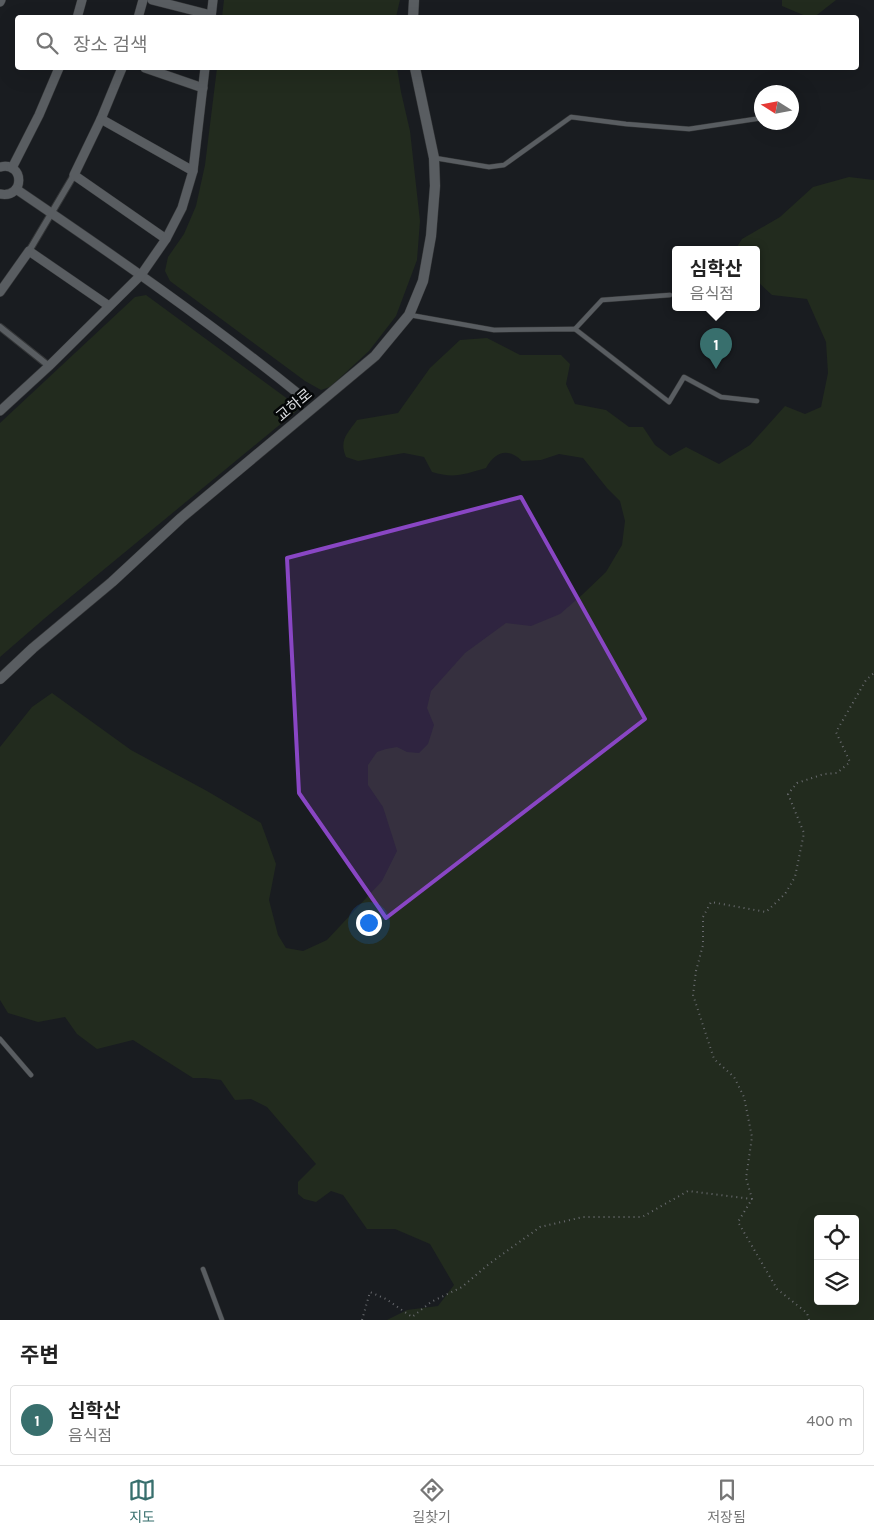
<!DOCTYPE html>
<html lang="ko">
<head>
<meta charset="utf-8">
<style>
	:root { --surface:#fff; --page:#f2f2f2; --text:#222; --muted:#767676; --line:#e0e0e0; --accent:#386f6d }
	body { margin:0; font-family:Karla,"Noto Sans KR",sans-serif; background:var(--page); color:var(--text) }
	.controls { position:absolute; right:15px; bottom:15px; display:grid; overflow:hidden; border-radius:5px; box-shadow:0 5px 20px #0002 }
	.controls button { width:45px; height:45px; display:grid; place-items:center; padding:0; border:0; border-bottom:1px solid var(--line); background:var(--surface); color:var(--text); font:25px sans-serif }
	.compass { position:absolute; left:754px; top:85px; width:45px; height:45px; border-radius:50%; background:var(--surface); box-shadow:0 5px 20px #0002; rotate:281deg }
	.you { position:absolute; left:368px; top:922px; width:18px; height:18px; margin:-12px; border:4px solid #fff; border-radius:50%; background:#1a73e8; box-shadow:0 0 0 8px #1a73e833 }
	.badge { display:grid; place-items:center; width:32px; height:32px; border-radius:50%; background:var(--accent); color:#fff; font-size:16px; font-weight:700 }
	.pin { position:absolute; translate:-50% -41px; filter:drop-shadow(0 1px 2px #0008) }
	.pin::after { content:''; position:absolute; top:26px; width:18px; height:15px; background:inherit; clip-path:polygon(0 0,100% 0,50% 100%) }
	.popup { position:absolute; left:672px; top:246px; width:88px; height:65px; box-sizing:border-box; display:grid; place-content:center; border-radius:5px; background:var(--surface); filter:drop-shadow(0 1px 4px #0005); font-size:16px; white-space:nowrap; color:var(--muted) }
	.popup b { font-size:19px; color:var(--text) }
	.popup::after { content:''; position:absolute; left:50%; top:100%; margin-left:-10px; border:10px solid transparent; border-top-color:var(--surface) }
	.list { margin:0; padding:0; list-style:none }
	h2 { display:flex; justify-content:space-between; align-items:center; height:65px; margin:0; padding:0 20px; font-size:21px }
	h2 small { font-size:16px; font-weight:400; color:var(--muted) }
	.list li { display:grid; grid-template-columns:32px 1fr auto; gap:15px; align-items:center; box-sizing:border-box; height:70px; margin:0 10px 10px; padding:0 10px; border:1px solid var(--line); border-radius:5px }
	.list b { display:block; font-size:19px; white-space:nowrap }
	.list p { margin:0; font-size:16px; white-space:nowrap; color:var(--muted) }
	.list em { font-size:16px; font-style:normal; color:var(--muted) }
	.icon { flex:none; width:28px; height:28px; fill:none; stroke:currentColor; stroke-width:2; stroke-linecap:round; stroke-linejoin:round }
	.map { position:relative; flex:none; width:874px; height:1320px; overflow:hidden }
	.search { position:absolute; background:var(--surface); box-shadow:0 5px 20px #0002; left:15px; right:15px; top:15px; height:55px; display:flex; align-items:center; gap:12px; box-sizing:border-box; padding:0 18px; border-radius:5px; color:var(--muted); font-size:19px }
	.sheet { height:145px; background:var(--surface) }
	nav { display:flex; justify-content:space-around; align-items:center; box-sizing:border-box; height:70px; border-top:1px solid var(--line); background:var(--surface); font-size:14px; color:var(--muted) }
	nav a { display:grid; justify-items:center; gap:2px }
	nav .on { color:var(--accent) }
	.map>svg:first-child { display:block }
	.green { fill:#222b1e; fill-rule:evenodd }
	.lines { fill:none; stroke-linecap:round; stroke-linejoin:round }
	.service-casing { stroke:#343638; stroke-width:5.5 }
	.pedestrian-casing { stroke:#343638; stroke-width:8 }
	.minor-casing { stroke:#343638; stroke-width:10 }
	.tertiary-casing { stroke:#343638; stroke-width:11 }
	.path { stroke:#696b6f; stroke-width:2; stroke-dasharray:1 4; stroke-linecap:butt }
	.service { stroke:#595d61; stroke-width:4.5 }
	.pedestrian { stroke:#595d61; stroke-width:6 }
	.minor { stroke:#595d61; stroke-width:9 }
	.tertiary { stroke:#595d61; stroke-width:10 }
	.marked { fill:#8946c4; fill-opacity:0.2; stroke:#8946c4; stroke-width:4; stroke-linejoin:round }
	.labels { text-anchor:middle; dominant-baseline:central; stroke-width:5; stroke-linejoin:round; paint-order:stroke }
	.street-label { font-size:15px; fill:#dadcdf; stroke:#050708 }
</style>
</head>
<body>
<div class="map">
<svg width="874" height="1320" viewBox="0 0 874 1320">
	<rect width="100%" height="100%" fill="#191c20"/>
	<g class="green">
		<polygon points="224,0 400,0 396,17 222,17"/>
		<polygon points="782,0 836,0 813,18 808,17 782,6"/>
		<polygon points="217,68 397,68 401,92 410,131 420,221 417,260 396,316 369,351 330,387 321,390 305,381 170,281 165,271 168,257 184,234 196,206 205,165"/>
		<path d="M849,177L874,180V1320H387L407,1310L438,1306L454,1285L430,1244L395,1229H367L343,1195L331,1191L316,1202L304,1199L298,1194V1182L316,1164L267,1107L251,1099L235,1100L221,1080L205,1078H193L133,1040L97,1049L77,1034L65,1017L38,1022L8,1013L0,1000V747L32,707L52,693L131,750L207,791L261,823L276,864L269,900L278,935L286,948L303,951L327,940L382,881L397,851L383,807L368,785V765L377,752L386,749L397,747L407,752L419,753L428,744L434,725L427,708L431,691L465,653L506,623L531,626L560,614L583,594L606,572L622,545L625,521L620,501L607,488L583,458L559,454L541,460L522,461C508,447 495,452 486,468C465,474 454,479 432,472L424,457L404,453L358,461L346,457C339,440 347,434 357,420L398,413L430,368L460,340L487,338L520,355H561L570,364L566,384L575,404L606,410L629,427H643L655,445L670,456L686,447L719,464L750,445L785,406L805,414L821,407L828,373L826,342L807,299L772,295L756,280V250H735L742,239L780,217L813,187ZM818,1219H855V1301H818Z"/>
		<polygon points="146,295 300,408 45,618 0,657 0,423 135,297"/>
	</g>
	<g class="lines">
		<defs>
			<g id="service">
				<polyline points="435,158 489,167 504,165 571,117 626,124 689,129 762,118"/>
				<polyline points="410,315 494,330 575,329 669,402 684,377 721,397 757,401"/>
				<polyline points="575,329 602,300 670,295"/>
				<polyline points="0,1039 31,1075"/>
				<polyline points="203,1269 222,1320"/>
			</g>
			<g id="pedestrian">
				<polyline points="29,251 74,175"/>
				<polyline points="0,327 49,366"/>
			</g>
			<g id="minor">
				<polyline points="152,0 211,15"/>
				<polyline points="0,2 1,0"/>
				<polyline points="77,18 82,0"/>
				<polyline points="138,18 143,0"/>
				<polyline points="211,18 213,0"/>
				<polyline points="122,68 101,119 74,175 166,239"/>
				<polyline points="145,68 203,88"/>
				<polyline points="101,119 193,171"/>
				<path d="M0,167C25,161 25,199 0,194"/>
				<polyline points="12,168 39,115 59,68"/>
				<path d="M16,189C113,255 210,322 301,396"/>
				<polyline points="0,292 29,251 109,306"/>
				<polyline points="0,411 49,366 141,275 166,239 182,208 193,171 205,68"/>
			</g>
			<g id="tertiary">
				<polyline points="413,18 414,0"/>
				<polyline points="0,679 33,648 112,582 181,518 375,356 409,315 423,281 431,236 435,186 434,158 415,68"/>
			</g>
		</defs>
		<use href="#service" class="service-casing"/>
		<use href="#pedestrian" class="pedestrian-casing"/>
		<use href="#minor" class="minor-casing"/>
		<use href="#tertiary" class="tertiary-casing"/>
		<g class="path">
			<polyline points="362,1320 370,1292 386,1299 412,1317 431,1302 462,1287 489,1264 540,1227 583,1217 642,1217 688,1191 752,1199"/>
			<polyline points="809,1320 807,1313 777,1289 738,1222 752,1199 746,1178 752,1137 744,1097 734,1077 714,1059 693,995 696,971 703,945 703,917 711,902 766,912 785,894 795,877 804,833 788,794 797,783 824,774 837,773 850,762 836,732 866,680 874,673"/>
		</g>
		<use href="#service" class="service"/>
		<use href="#pedestrian" class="pedestrian"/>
		<use href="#minor" class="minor"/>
		<use href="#tertiary" class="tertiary"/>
	</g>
	<path class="marked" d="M521,497L645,719L386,918L299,793L287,558Z"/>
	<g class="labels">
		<g class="street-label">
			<text transform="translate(294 405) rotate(-40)">교하로</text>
		</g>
	</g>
</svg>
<div class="controls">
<button><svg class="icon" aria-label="locate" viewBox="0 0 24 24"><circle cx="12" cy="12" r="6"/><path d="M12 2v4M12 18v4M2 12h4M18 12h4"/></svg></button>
<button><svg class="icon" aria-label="layers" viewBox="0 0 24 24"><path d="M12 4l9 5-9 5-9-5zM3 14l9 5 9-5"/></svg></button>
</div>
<svg class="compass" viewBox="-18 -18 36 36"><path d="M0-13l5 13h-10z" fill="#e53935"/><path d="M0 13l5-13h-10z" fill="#767676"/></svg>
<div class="you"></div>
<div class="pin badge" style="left:716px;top:369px">1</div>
<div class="popup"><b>심학산</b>음식점</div>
<div class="search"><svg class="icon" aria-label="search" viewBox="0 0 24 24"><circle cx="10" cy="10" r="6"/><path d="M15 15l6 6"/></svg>장소 검색</div>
</div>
<section class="sheet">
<h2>주변<small></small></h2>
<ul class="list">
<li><span class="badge">1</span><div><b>심학산</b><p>음식점</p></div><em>400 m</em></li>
</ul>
</section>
<nav>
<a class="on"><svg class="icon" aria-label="map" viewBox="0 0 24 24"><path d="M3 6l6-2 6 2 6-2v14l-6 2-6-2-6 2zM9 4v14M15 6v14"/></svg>지도</a>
<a><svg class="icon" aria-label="directions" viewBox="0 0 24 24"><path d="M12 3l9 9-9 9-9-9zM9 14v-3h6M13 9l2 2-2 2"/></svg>길찾기</a>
<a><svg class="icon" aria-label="saved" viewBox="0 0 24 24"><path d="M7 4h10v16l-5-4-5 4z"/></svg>저장됨</a>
</nav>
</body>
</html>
